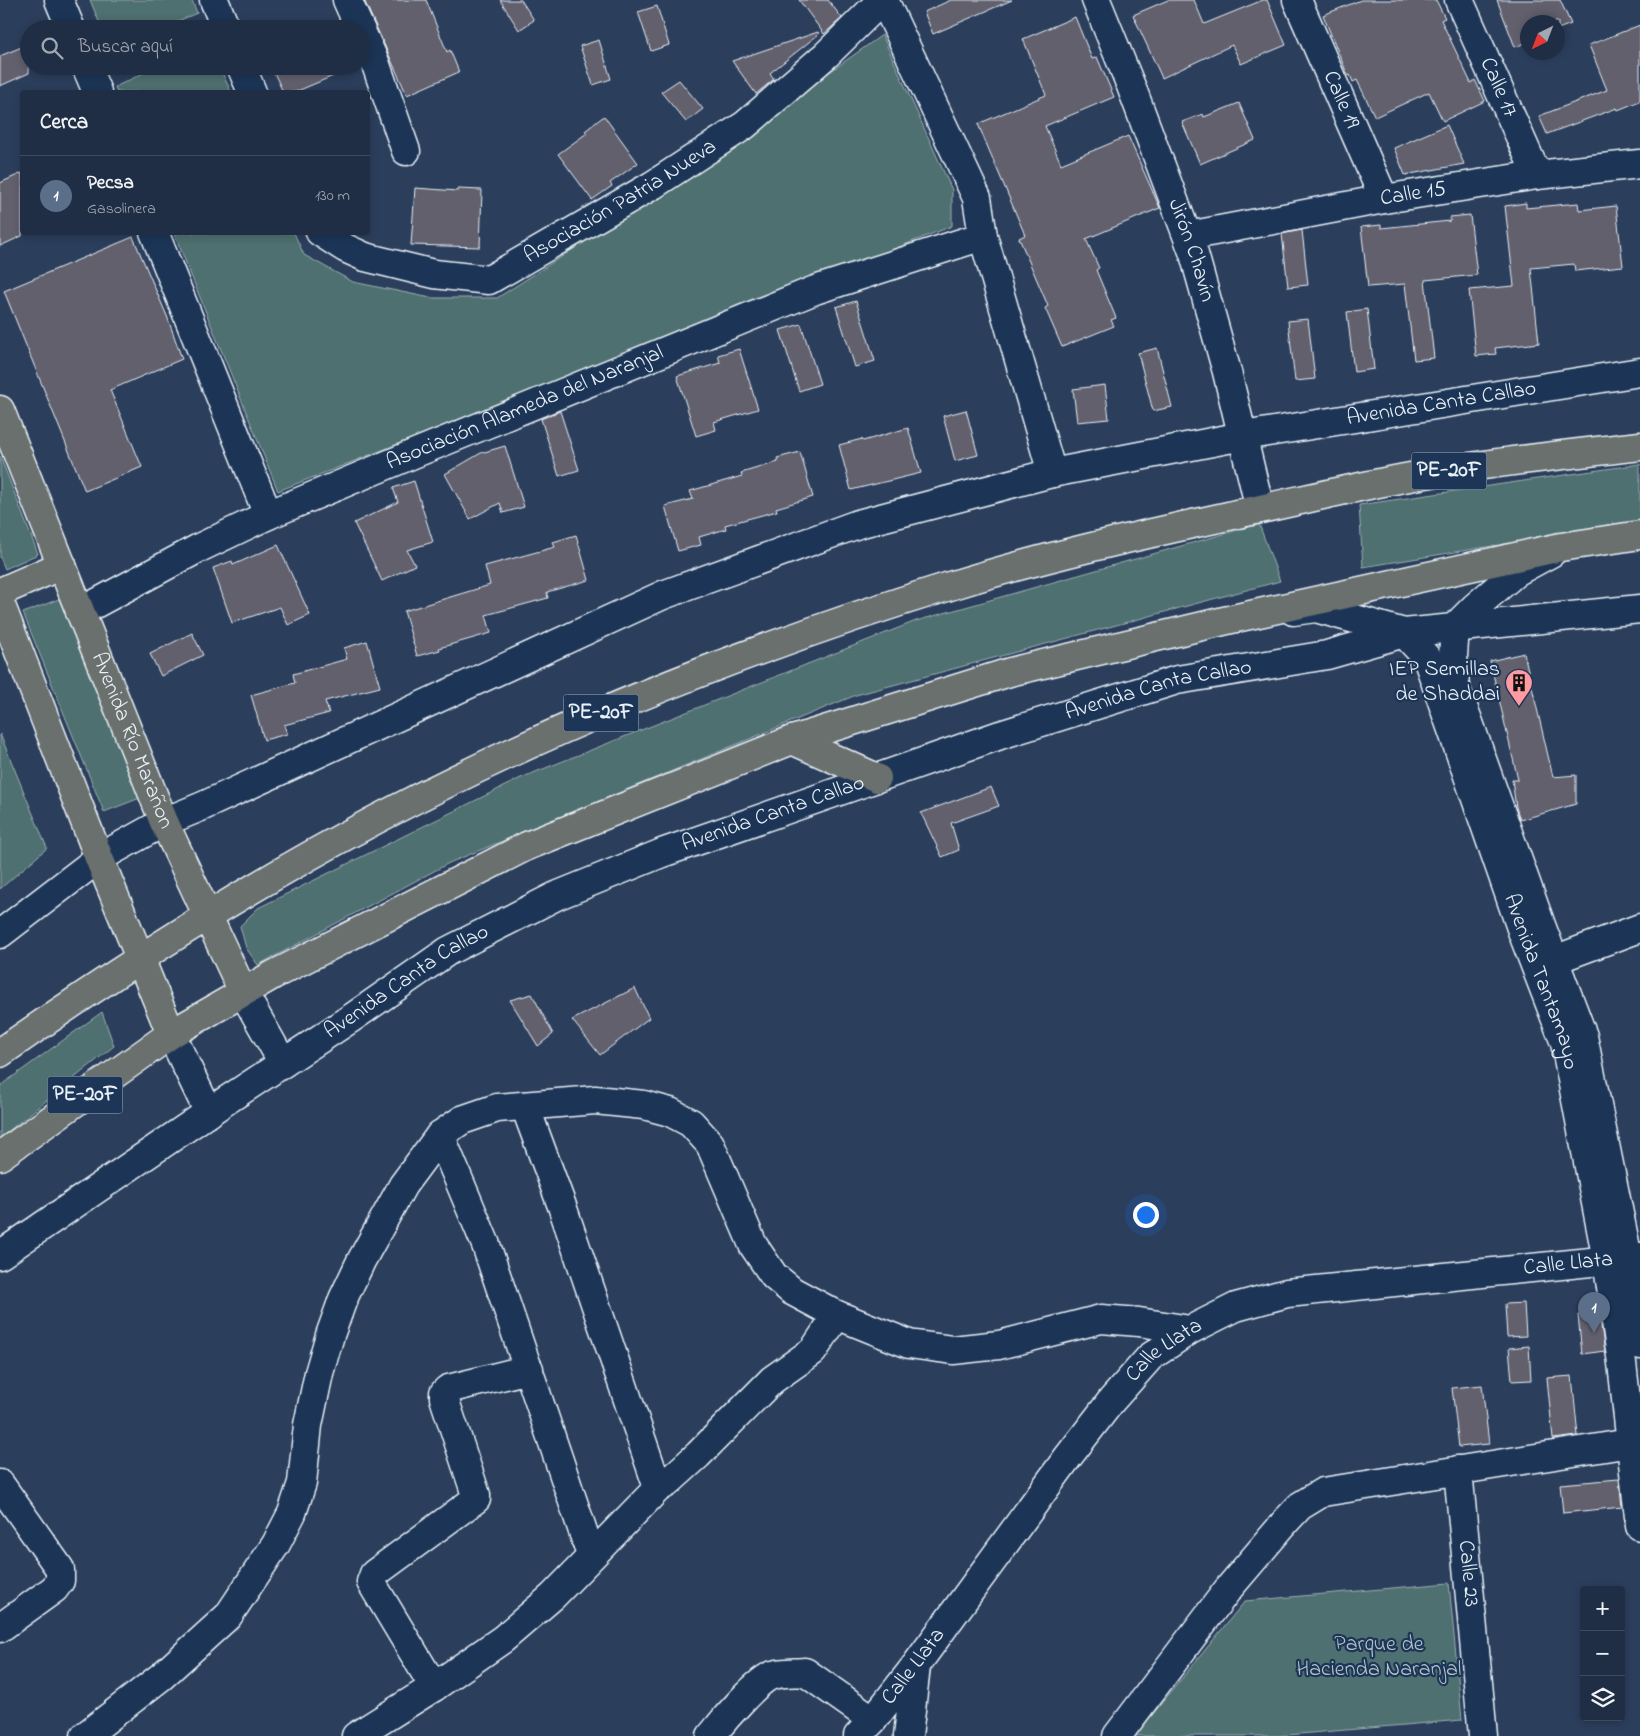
<!DOCTYPE html>
<html lang="es">
<head>
<meta charset="utf-8">
<style>
	:root { --surface:#202e45; --page:#2d3a50; --text:#f1f3f6; --muted:#a2a8b3; --line:#3d4a5e; --accent:#e69b98 }
	body { margin:0; font-family:"Indie Flower",sans-serif; background:var(--page); color:var(--text) }
	.controls { position:absolute; right:15px; bottom:15px; display:grid; overflow:hidden; border-radius:5px; box-shadow:0 2px 8px #0003 }
	.controls button { width:45px; height:45px; display:grid; place-items:center; padding:0; border:0; border-bottom:1px solid var(--line); background:var(--surface); color:var(--text); font:25px sans-serif }
	.compass { position:absolute; left:1520px; top:15px; width:45px; height:45px; border-radius:50%; background:var(--surface); box-shadow:0 2px 8px #0003; rotate:222deg }
	.you { position:absolute; left:1145px; top:1214px; width:18px; height:18px; margin:-12px; border:4px solid #fff; border-radius:50%; background:#1a73e8; box-shadow:0 0 0 8px #1a73e833 }
	.badge { display:grid; place-items:center; width:32px; height:32px; border-radius:50%; background:var(--accent); color:#fff; font-size:16px; font-weight:700 }
	.pin { position:absolute; translate:-50% -41px; filter:drop-shadow(0 1px 2px #0008) }
	.pin::after { content:''; position:absolute; top:26px; width:18px; height:15px; background:inherit; clip-path:polygon(0 0,100% 0,50% 100%) }
	.list { margin:0; padding:0; list-style:none }
	h2 { display:flex; justify-content:space-between; align-items:center; height:65px; margin:0; padding:0 20px; font-size:21px }
	h2 small { font-size:16px; font-weight:400; color:var(--muted) }
	.list li { display:grid; grid-template-columns:32px 1fr auto; gap:15px; align-items:center; box-sizing:border-box; height:80px; padding:0 20px; border-top:1px solid var(--line) }
	.list b { display:block; font-size:19px; white-space:nowrap }
	.list p { margin:0; font-size:16px; white-space:nowrap; color:var(--muted) }
	.list em { font-size:16px; font-style:normal; color:var(--muted) }
	.icon { flex:none; width:28px; height:28px; fill:none; stroke:currentColor; stroke-width:2; stroke-linecap:round; stroke-linejoin:round }
	.map { position:relative; flex:none; width:1640px; height:1736px; overflow:hidden }
	.search { position:absolute; background:var(--surface); box-shadow:0 2px 8px #0003; left:20px; top:20px; width:350px; height:55px; display:flex; align-items:center; gap:12px; box-sizing:border-box; padding:0 18px; border-radius:28px; color:var(--muted); font-size:19px }
	.panel { position:absolute; background:var(--surface); box-shadow:0 2px 8px #0003; left:20px; top:90px; width:350px; height:145px; border-radius:5px }
	.map>svg:first-child { display:block }
	.green { fill:#4f6f6f; stroke:#9cb0b4 }
	.building { fill:#63616e; stroke:#e8f1f8 }
	.lines { fill:none; stroke-linecap:round; stroke-linejoin:round }
	.minor-casing { stroke:#e8f1f8; stroke-width:31 }
	.major-casing { stroke:#e8f1f8; stroke-width:31 }
	.minor { stroke:#1d3557; stroke-width:28 }
	.major { stroke:#6a706d; stroke-width:28 }
	.labels { text-anchor:middle; dominant-baseline:central; stroke-width:4.5; stroke-linejoin:round; paint-order:stroke }
	.shield { fill:#1d3557; stroke:#abb9c8; stroke-width:1 }
	.shield-label { font-size:21px; font-weight:bold; fill:#e8f1f8 }
	.street-label { font-size:22px; fill:#e8f1f8; stroke:#1d3557 }
	.poi-label { font-size:22px; fill:#e8f1f8; stroke:#1d3557; text-anchor:end }
	.park-label { font-size:22px; fill:#b2c4c8; stroke:#1d3557 }
</style>
</head>
<body>
<div class="map">
<svg width="1640" height="1736" viewBox="0 0 1640 1736">
	<rect width="100%" height="100%" fill="#2b3e5c"/>
	<filter id="ink" filterUnits="userSpaceOnUse"><feTurbulence type="fractalNoise" baseFrequency=".02" numOctaves="2"/><feDisplacementMap in="SourceGraphic" scale="10" xChannelSelector="R" yChannelSelector="G"/><feConvolveMatrix kernelMatrix="1 2 1 2 8 2 1 2 1" color-interpolation-filters="sRGB"/></filter>
	<g filter="url(#ink)">
		<g class="green">
			<polygon points="90,0 192,0 197,13 159,29 102,29"/>
			<polygon points="882,35 952,190 952,226 278,491 174,233 294,233 304,255 353,282 431,298 497,298 636,209"/>
			<polygon points="158,66 219,66 231,92 117,92 115,87"/>
			<polygon points="0,456 38,554 5,569 0,557"/>
			<polygon points="1640,464 1640,522 1363,567 1359,505"/>
			<polygon points="1259,524 1280,581 856,695 449,863 258,965 246,948 240,926 258,908 523,777 916,621"/>
			<polygon points="59,599 140,798 104,812 23,613"/>
			<polygon points="0,734 47,848 0,889"/>
			<polygon points="102,1012 114,1046 0,1138 0,1086"/>
			<polygon points="1449,1583 1462,1720 1276,1736 1135,1736 1245,1601"/>
		</g>
		<g class="building">
			<polygon points="364,0 426,0 447,52 450,50 459,72 407,95"/>
			<polygon points="500,0 521,0 534,20 519,30"/>
			<polygon points="799,0 828,0 842,18 824,34"/>
			<polygon points="951,0 1012,0 933,34 924,12"/>
			<polygon points="1168,0 1194,0 1204,24 1263,0 1267,0 1286,45 1241,64 1232,45 1162,78 1133,15"/>
			<polygon points="1361,0 1436,0 1445,18 1441,20 1471,83 1475,80 1485,101 1443,121 1429,92 1375,117 1357,80 1353,82 1350,75 1348,76 1323,15"/>
			<polygon points="1497,0 1560,0 1571,24 1558,29 1558,22 1528,22 1528,42 1515,47"/>
			<polygon points="657,6 669,45 651,51 638,12"/>
			<polygon points="1075,17 1092,59 1097,57 1114,97 1045,126 1061,164 1128,136 1160,208 1086,239 1099,268 1096,270 1116,318 1111,320 1114,326 1062,347 1045,308 1048,306 1019,238 1025,235 978,124 1046,95 1023,39"/>
			<polygon points="1640,25 1640,101 1618,110 1617,108 1547,134 1539,116 1607,90 1589,45"/>
			<polygon points="818,32 819,34 770,73 774,79 756,94 732,61"/>
			<polygon points="599,40 611,79 593,85 580,46"/>
			<polygon points="29,44 29,73 0,86 0,56"/>
			<polygon points="271,66 357,66 295,92 283,92"/>
			<polygon points="679,80 703,109 686,122 661,92"/>
			<polygon points="1239,103 1255,140 1200,164 1182,122 1203,114 1204,117"/>
			<polygon points="604,116 638,163 610,183 612,186 592,200 558,154 587,133 585,131"/>
			<polygon points="1447,125 1464,164 1405,175 1394,148"/>
			<polygon points="22,173 22,236 0,246 0,183"/>
			<polygon points="415,188 458,191 458,189 482,190 480,247 411,245"/>
			<polygon points="1526,203 1526,208 1578,203 1579,210 1616,206 1623,266 1575,271 1574,264 1531,268 1539,343 1495,348 1496,354 1476,356 1469,290 1514,286 1505,206"/>
			<polygon points="1470,215 1477,275 1425,280 1434,358 1414,360 1405,284 1368,287 1361,227 1381,225 1381,228 1450,221 1450,217"/>
			<polygon points="1302,230 1308,285 1288,287 1282,234"/>
			<polygon points="133,237 167,316 182,359 110,390 142,467 85,491 4,291"/>
			<polygon points="856,301 875,361 855,367 836,307"/>
			<polygon points="1367,309 1374,369 1354,372 1347,312"/>
			<polygon points="1308,319 1315,379 1295,381 1288,321"/>
			<polygon points="801,324 820,384 799,391 780,330"/>
			<polygon points="1157,348 1172,407 1153,411 1138,353"/>
			<polygon points="739,349 758,409 714,422 716,430 696,436 677,376 720,363 718,355"/>
			<polygon points="1105,385 1109,419 1077,422 1073,389"/>
			<polygon points="966,410 978,455 955,461 943,416"/>
			<polygon points="560,411 579,470 559,476 541,419"/>
			<polygon points="908,428 921,473 851,490 839,445 862,439 863,441"/>
			<polygon points="505,446 524,507 503,513 500,503 470,519 445,474 481,453"/>
			<polygon points="800,452 813,497 776,508 777,511 725,525 726,529 699,537 701,545 678,551 665,506 693,499 690,491 742,476 741,473 778,462 777,458"/>
			<polygon points="414,481 433,542 407,550 415,565 382,581 354,523 398,502 393,488"/>
			<polygon points="576,535 589,580 547,592 548,598 486,615 491,633 439,648 440,650 417,656 404,611 490,585 485,566 555,547 553,542"/>
			<polygon points="278,545 310,615 288,625 280,607 232,623 213,568 232,561 233,565"/>
			<polygon points="192,633 203,655 161,676 150,654"/>
			<polygon points="367,641 380,687 325,701 329,713 284,725 287,734 264,740 251,695 295,683 293,674 347,659 344,648"/>
			<polygon points="1524,653 1553,777 1576,775 1576,804 1520,820 1516,807 1512,780 1518,780 1490,661"/>
			<polygon points="991,787 999,806 951,823 959,850 942,857 921,813"/>
			<polygon points="635,988 649,1018 600,1055 572,1020"/>
			<polygon points="532,994 553,1034 538,1046 510,1000"/>
			<polygon points="1524,1303 1526,1336 1507,1337 1505,1304"/>
			<polygon points="1599,1313 1605,1351 1582,1354 1578,1315"/>
			<polygon points="1529,1346 1531,1380 1512,1381 1509,1348"/>
			<polygon points="1572,1376 1578,1436 1553,1439 1547,1378"/>
			<polygon points="1482,1385 1489,1444 1459,1447 1452,1388"/>
			<polygon points="1619,1479 1622,1507 1563,1513 1560,1484"/>
		</g>
		<g class="lines">
			<defs>
				<g id="minor">
					<polyline points="59,0 71,29"/>
					<polyline points="214,0 226,29"/>
					<polyline points="347,0 360,29"/>
					<polyline points="884,0 977,198 983,236 1052,473"/>
					<path id="s1" d="M1096,0L1131,86L1194,254L1227,372L1260,509"/>
					<path id="s2" d="M1297,0L1384,199"/>
					<path id="s3" d="M1459,0L1537,175"/>
					<polyline points="361,31 375,62 406,151"/>
					<polyline points="86,66 97,92"/>
					<polyline points="241,66 252,92"/>
					<polyline points="154,232 268,515"/>
					<path id="s4" d="M320,232L345,248L365,257L434,274L489,280L653,185L745,125L826,55L882,0"/>
					<path id="s5" d="M1188,236L1384,199L1537,175L1640,164"/>
					<polyline points="1551,553 1516,572 1475,607 1455,627 1453,656 1455,687 1468,720 1542,928 1583,1036 1628,1258 1640,1345"/>
					<path id="s6" d="M1293,611L1316,608L1404,633L1427,658L1523,934L1565,1043L1607,1260L1622,1363L1640,1526"/>
					<path id="s7" d="M80,612L199,548L268,515L418,452L815,290L983,236"/>
					<path id="s8" d="M0,934L99,858L164,822L203,806L663,595L858,524L1052,473L1243,436L1640,372"/>
					<polyline points="1554,960 1640,928"/>
					<polyline points="243,992 283,1063"/>
					<polyline points="171,1034 209,1113"/>
					<polyline points="525,1106 562,1206 658,1488"/>
					<polyline points="440,1135 486,1245 591,1555"/>
					<path id="s9" d="M0,1255L227,1100L353,1017L448,951L556,896L662,853L1000,735L1177,680L1327,655L1404,633L1640,609"/>
					<path id="s10" d="M1458,1470L1483,1736"/>
					<polyline points="0,1484 60,1569 60,1581 54,1589 0,1628"/>
					<polyline points="434,1687 371,1582 374,1574 476,1499 476,1495 444,1398 444,1393 448,1389 529,1369"/>
					<polyline points="85,1736 162,1676 228,1616 276,1544 292,1513 302,1483 308,1425 319,1373 330,1335 343,1299 361,1261 403,1185 440,1135 462,1120 497,1108 595,1100 644,1105 670,1112 691,1123 710,1144 753,1245 774,1276 792,1291 837,1315 909,1344 953,1350 999,1345 1101,1319 1139,1322 1190,1330"/>
					<polyline points="356,1736 434,1687 503,1639 553,1596 658,1488 667,1483 698,1455 772,1380 813,1351 837,1315"/>
					<path d="M711,1736C722,1722 758,1679 773,1675C783,1672 795,1673 805,1672L873,1720"/>
					<path id="s11" d="M858,1736L873,1720L916,1665L1068,1457L1112,1400L1150,1357L1190,1330L1236,1307L1287,1293L1640,1257"/>
					<polyline points="908,1736 916,1666"/>
					<polyline points="1117,1736 1229,1588 1286,1521 1300,1506 1323,1492 1630,1443"/>
				</g>
				<g id="major">
					<path id="s12" d="M0,410L164,822L243,992"/>
					<polyline points="0,592 62,565"/>
					<polyline points="0,603 99,858 171,1034"/>
					<polyline points="792,740 877,778"/>
					<path d="M0,1053C121,968 246,888 377,819C561,722 755,646 953,585C1046,556 1142,535 1237,514C1312,498 1387,479 1464,468C1522,459 1581,453 1640,446"/>
					<polyline points="0,1156 171,1034 273,975 527,846 792,740 1010,672 1232,619 1561,547 1640,535"/>
				</g>
			</defs>
			<use href="#minor" class="minor-casing"/>
			<use href="#major" class="major-casing"/>
			<use href="#minor" class="minor"/>
			<use href="#major" class="major"/>
		</g>
	</g>
	<defs>
		<symbol id="building-pin" viewBox="-11 -11 22 30"><path d="M0 17L-7.5 6A9.5 9.5 0 1 1 7.5 6Z" fill="#ff9aa2" stroke="#1d3557"/><path d="M-4-6H4V6H1V3H-1V6H-4ZM-2.5-4.3h1.7v1.8h-1.7ZM.8-4.3h1.7v1.8H.8ZM-2.5-1h1.7V.8h-1.7ZM.8-1h1.7V.8H.8Z" fill="#111"/></symbol>
	</defs>
	<g fill-rule="evenodd">
		<use href="#building-pin" x="1503" y="667" width="32" height="43"/>
	</g>
	<g class="labels">
		<g class="shield">
			<rect x="1411.5" y="452.5" width="75" height="37" rx="4"/>
			<rect x="563.5" y="694.5" width="75" height="37" rx="4"/>
			<rect x="47.5" y="1076.5" width="75" height="37" rx="4"/>
		</g>
		<g class="shield-label">
			<text x="1449" y="471">PE-20F</text>
			<text x="601" y="713">PE-20F</text>
			<text x="85" y="1095">PE-20F</text>
		</g>
		<g class="street-label">
			<text stroke="none"><textPath href="#s3" startOffset="96">Calle 17</textPath></text>
			<text stroke="none"><textPath href="#s2" startOffset="109">Calle 19</textPath></text>
			<text stroke="none"><textPath href="#s5" startOffset="229">Calle 15</textPath></text>
			<text stroke="none"><textPath href="#s4" startOffset="331">Asociación Patria Nueva</textPath></text>
			<text stroke="none"><textPath href="#s1" startOffset="268">Jirón Chavín</textPath></text>
			<text stroke="none"><textPath href="#s8" startOffset="1551">Avenida Canta Callao</textPath></text>
			<text stroke="none"><textPath href="#s7" startOffset="490">Asociación Alameda del Naranjal</textPath></text>
			<text stroke="none"><textPath href="#s9" startOffset="1300">Avenida Canta Callao</textPath></text>
			<text stroke="none"><textPath href="#s12" startOffset="356">Avenida Río Marañon</textPath></text>
			<text stroke="none"><textPath href="#s9" startOffset="895">Avenida Canta Callao</textPath></text>
			<text stroke="none"><textPath href="#s9" startOffset="490">Avenida Canta Callao</textPath></text>
			<text stroke="none"><textPath href="#s6" startOffset="492">Avenida Tantamayo</textPath></text>
			<text stroke="none"><textPath href="#s11" startOffset="914">Calle Llata</textPath></text>
			<text stroke="none"><textPath href="#s11" startOffset="494">Calle Llata</textPath></text>
			<text stroke="none"><textPath href="#s10" startOffset="104">Calle 23</textPath></text>
			<text stroke="none"><textPath href="#s11" startOffset="89">Calle Llata</textPath></text>
		</g>
		<g class="poi-label">
			<text x="1500" y="670">IEP Semillas<tspan x="1500" dy="25">de Shaddai</tspan></text>
		</g>
		<g class="park-label">
			<text x="1379" y="1645">Parque de<tspan x="1379" dy="25">Hacienda Naranjal</tspan></text>
		</g>
	</g>
</svg>
<div class="controls">
<button>+</button>
<button>−</button>
<button><svg class="icon" aria-label="layers" viewBox="0 0 24 24"><path d="M12 4l9 5-9 5-9-5zM3 14l9 5 9-5"/></svg></button>
</div>
<svg class="compass" viewBox="-18 -18 36 36"><path d="M0-13l5 13h-10z" fill="#e53935"/><path d="M0 13l5-13h-10z" fill="#a2a8b3"/></svg>
<div class="you"></div>
<div class="pin badge" style="left:1594px;top:1333px;background:#5c6f8a">1</div>
<div class="search"><svg class="icon" aria-label="search" viewBox="0 0 24 24"><circle cx="10" cy="10" r="6"/><path d="M15 15l6 6"/></svg>Buscar aquí</div>
<section class="panel">
<h2>Cerca<small></small></h2>
<ul class="list">
<li><span class="badge" style="background:#5c6f8a">1</span><div><b>Pecsa</b><p>Gasolinera</p></div><em>130 m</em></li>
</ul>
</section>
</div>
</body>
</html>
